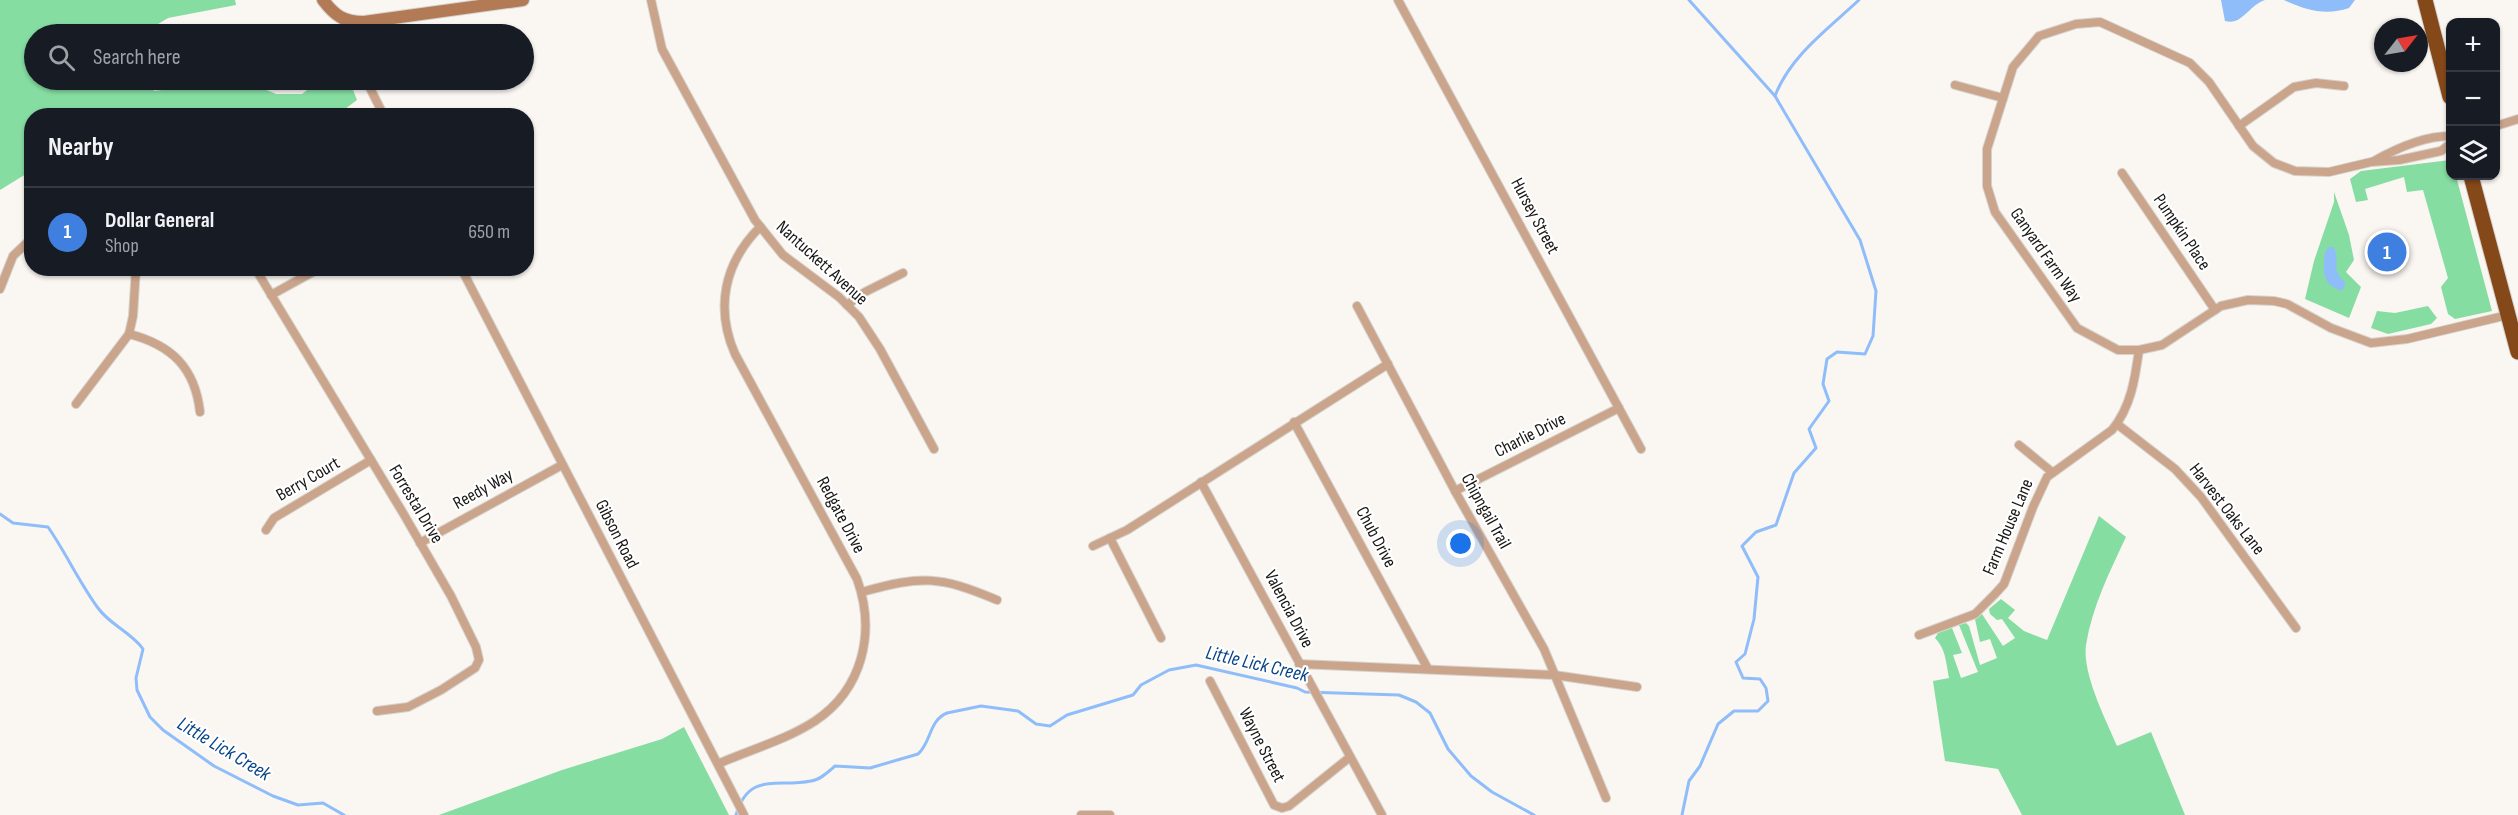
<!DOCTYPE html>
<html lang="en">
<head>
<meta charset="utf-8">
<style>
	:root { --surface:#171b24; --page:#242831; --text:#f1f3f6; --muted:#9ea1a6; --line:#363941; --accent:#936612 }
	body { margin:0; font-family:"Sofia Sans Condensed",sans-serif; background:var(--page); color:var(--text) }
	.controls { position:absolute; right:18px; top:18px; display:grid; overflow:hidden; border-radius:12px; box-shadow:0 2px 4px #0004 }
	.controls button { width:54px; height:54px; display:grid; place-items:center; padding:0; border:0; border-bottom:2px solid var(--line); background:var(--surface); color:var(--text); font:30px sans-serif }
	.compass { position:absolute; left:2374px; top:18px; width:54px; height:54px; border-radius:50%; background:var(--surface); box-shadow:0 2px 4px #0004; rotate:59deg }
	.you { position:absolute; left:1461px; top:544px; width:21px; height:21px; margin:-15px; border:4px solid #fff; border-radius:50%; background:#1a73e8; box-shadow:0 0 0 9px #1a73e833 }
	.badge { display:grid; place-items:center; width:39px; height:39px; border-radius:50%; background:var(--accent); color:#fff; font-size:20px; font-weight:700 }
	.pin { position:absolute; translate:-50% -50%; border:3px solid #fff; box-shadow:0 2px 6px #0006 }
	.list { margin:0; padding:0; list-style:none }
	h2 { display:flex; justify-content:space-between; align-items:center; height:78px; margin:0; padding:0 24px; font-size:26px }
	h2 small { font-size:20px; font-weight:400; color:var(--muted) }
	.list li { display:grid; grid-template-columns:39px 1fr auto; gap:18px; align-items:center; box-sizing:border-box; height:90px; padding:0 24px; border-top:2px solid var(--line) }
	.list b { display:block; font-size:22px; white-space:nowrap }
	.list p { margin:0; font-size:20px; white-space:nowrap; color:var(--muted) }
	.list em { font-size:20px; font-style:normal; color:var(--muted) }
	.icon { flex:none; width:33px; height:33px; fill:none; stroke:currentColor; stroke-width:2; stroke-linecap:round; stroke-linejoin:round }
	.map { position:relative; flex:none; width:2518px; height:815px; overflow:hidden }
	.search { position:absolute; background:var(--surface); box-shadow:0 2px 4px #0004; left:24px; top:24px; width:510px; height:66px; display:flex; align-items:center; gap:15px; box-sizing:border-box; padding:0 21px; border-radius:33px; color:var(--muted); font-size:22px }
	.panel { position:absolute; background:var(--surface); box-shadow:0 2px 4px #0004; left:24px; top:108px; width:510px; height:168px; border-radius:24px }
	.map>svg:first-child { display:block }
	.green { fill:#86dda2 }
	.water { fill:#8ebdfa }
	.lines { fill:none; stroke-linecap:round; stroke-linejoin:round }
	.stream { stroke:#8ebdfa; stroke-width:3 }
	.street-casing { stroke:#d6d2ce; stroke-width:10 }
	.secondary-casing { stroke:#d6d2ce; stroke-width:14 }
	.highway-casing { stroke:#d6d2ce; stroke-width:17 }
	.street { stroke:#caa48b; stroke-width:8 }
	.secondary { stroke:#b27b56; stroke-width:12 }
	.highway { stroke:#854819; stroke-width:15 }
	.labels { text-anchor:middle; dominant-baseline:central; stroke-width:4.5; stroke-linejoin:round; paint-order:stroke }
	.street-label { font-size:18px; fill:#171614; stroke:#fff }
	.water-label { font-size:20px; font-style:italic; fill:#084588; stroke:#fff }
</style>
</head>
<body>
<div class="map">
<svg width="2518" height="815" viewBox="0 0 2518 815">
	<rect width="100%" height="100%" fill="#faf6f2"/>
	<g class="green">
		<polygon points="0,0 235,0 236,5 168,18 145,32 145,34 34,34 34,80 149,80 154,91 243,80 276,94 302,94 320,80 349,80 357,100 337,115 32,116 31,171 0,190"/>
		<polygon points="2450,160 2450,176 2456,176 2492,311 2455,319 2448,314 2441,287 2448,278 2423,190 2407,192 2404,177 2365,189 2368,200 2356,202 2350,179 2361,171"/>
		<polygon points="2334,192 2349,235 2354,260 2346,272 2361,287 2349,318 2305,299 2314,261 2334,202"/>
		<polygon points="2428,306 2437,318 2431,324 2388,334 2371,328 2377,311 2395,313"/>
		<path d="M2099,516L2126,537C2110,571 2092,607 2086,645C2082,674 2106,720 2117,746L2151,732L2185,815H2022L1998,769L1945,761L1933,681L1949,678C1946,663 1946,649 1935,638L1938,633L1952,628L1962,653L1953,655L1961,678L1978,672L1959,625L1966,623L1969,626L1980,665L1997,658L1990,639L1980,642L1975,619L1982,614L2003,646L2015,638L2002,619L1997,620L1990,614L1989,609L2001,599L2015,610L2008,618L2024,631L2047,640Z"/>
		<polygon points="684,727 729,815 439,815 562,770 662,739"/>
	</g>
	<g class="water">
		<path d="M2221,0H2265C2249,5 2242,26 2225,21Z"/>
		<path d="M2284,0H2355L2349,8C2325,16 2306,10 2284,0Z"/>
		<path d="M2329,247H2333C2342,260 2329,269 2345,282V286L2342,291C2321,284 2323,271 2325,252Z"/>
	</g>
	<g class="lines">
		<g class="stream">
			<path d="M1775,96C1790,56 1828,29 1859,0"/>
			<path d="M0,514L13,523L48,527C66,553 79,582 98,608C110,625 131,632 143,649L136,678L137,690L150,717L163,730L214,766L273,796L298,805L323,803L344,815"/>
			<path d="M736,815C749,771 777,788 811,781C820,780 828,772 835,766L870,768L918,754C931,743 929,720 947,713L981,706L1018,711L1036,724L1050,726L1067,715L1133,695L1141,685L1169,670L1196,665L1297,688L1305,692L1399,695L1416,702L1430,713L1448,749L1471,776L1492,792L1534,815"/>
			<polyline points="1682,815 1689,781 1700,766 1718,724 1734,711 1758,711 1768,701 1766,688 1760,679 1743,678 1736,662 1745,654 1754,619 1758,577 1742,546 1756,532 1776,525 1794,473 1816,448 1809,429 1829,401 1823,384 1827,359 1837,352 1865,354 1873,336 1876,291 1860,240 1775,96 1689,0"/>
		</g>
		<defs>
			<g id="street">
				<polyline points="651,0 662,49 755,220 783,255 839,297 859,317 880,349 934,449"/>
				<polyline points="1398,0 1641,449"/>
				<polyline points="343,20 345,34"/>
				<polyline points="366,80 384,116"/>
				<polyline points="1955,85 2003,98"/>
				<polyline points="2239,126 2294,87 2316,83 2344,86"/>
				<polyline points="2496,126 2518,119"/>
				<polyline points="2450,144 2441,151 2399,160 2371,162 2329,172 2295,171 2274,163 2253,146 2209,82 2190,63 2100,22 2076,24 2039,36 2013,67 1987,149 1987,186 1995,212 2077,328 2118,350 2139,350 2162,345 2221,306 2248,300 2274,301 2287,304 2331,328 2371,343 2407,339 2508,315"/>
				<path d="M2374,161C2397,148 2424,136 2450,136"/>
				<polyline points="2122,173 2215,310"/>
				<polyline points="255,268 403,513 451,596 476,647 479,660 475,668 441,690 408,707 377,711"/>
				<polyline points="461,268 744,815"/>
				<polyline points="0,289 13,256 32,238"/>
				<polyline points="271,295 320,268"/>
				<polyline points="847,305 865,292 903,273"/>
				<polyline points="1357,306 1455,491 1544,649 1606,798"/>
				<path d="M129,334C172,345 195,368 200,412"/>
				<polyline points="76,404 129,334 133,316 136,268"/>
				<polyline points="1294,422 1428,669"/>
				<polyline points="2117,424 2175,469 2201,497 2296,628"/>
				<polyline points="2019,445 2052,472"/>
				<polyline points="1201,482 1382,815"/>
				<polyline points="1455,491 1619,408"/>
				<polyline points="266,530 274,518 371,460"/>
				<polyline points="1110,538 1161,638"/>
				<polyline points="420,543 562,465"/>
				<polyline points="1093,546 1127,530 1388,364"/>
				<path d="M862,592C922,575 940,576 997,600"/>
				<path d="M1919,635L1975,614L1995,594L2004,584L2033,507L2047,477L2112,430C2131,407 2135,379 2139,350"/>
				<polyline points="1299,664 1554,675 1637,687"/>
				<polyline points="1210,681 1274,805 1282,808 1289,806 1350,757"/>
				<path d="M718,764C749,750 786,740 815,721C863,689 876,632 857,579L735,354C715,308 724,263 760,227"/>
				<polyline points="1081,815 1110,815"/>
			</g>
			<path id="secondary" d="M323,0C335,16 344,22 364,22L523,0"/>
			<g id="highway">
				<polyline points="2425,0 2450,97"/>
				<polyline points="2471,176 2518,352"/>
			</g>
		</defs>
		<use href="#street" class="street-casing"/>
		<use href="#secondary" class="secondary-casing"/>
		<use href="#highway" class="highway-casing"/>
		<use href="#street" class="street"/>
		<use href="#secondary" class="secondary"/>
		<use href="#highway" class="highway"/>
	</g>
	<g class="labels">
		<g class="street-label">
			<text transform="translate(1535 216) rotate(62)">Hursey Street</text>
			<text transform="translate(2182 232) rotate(56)">Pumpkin Place</text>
			<text transform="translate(2046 255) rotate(55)">Ganyard Farm Way</text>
			<text transform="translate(822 263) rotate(42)">Nantuckett Avenue</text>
			<text transform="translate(1530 435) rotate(-27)">Charlie Drive</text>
			<text transform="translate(308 479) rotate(-30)">Berry Court</text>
			<text transform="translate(483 489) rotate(-29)">Reedy Way</text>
			<text transform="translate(416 504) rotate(59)">Forrestal Drive</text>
			<text transform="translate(2227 509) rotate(52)">Harvest Oaks Lane</text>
			<text transform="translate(1486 511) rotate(61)">Chipngail Trail</text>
			<text transform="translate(841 515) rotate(62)">Redgate Drive</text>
			<text transform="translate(2008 527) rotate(-67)">Farm House Lane</text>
			<text transform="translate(617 534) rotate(63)">Gibson Road</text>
			<text transform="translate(1376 537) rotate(62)">Chub Drive</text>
			<text transform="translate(1289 609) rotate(62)">Valencia Drive</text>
			<text transform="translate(1262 745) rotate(63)">Wayne Street</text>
		</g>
		<g class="water-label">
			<text transform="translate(1257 664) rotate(13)">Little Lick Creek</text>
			<text transform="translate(224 749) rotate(31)">Little Lick Creek</text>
		</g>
	</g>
</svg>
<div class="controls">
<button>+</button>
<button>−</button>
<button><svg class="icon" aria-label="layers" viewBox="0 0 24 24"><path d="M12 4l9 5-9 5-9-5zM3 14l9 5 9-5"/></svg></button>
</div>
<svg class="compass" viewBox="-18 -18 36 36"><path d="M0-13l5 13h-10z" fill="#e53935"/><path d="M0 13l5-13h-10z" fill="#9ea1a6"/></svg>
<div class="you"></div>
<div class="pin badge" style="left:2387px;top:252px;background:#3f7fe0">1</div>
<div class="search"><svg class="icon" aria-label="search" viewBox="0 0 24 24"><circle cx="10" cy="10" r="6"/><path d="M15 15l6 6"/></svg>Search here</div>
<section class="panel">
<h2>Nearby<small></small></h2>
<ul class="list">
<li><span class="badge" style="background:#3f7fe0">1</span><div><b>Dollar General</b><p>Shop</p></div><em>650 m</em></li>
</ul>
</section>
</div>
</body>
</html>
